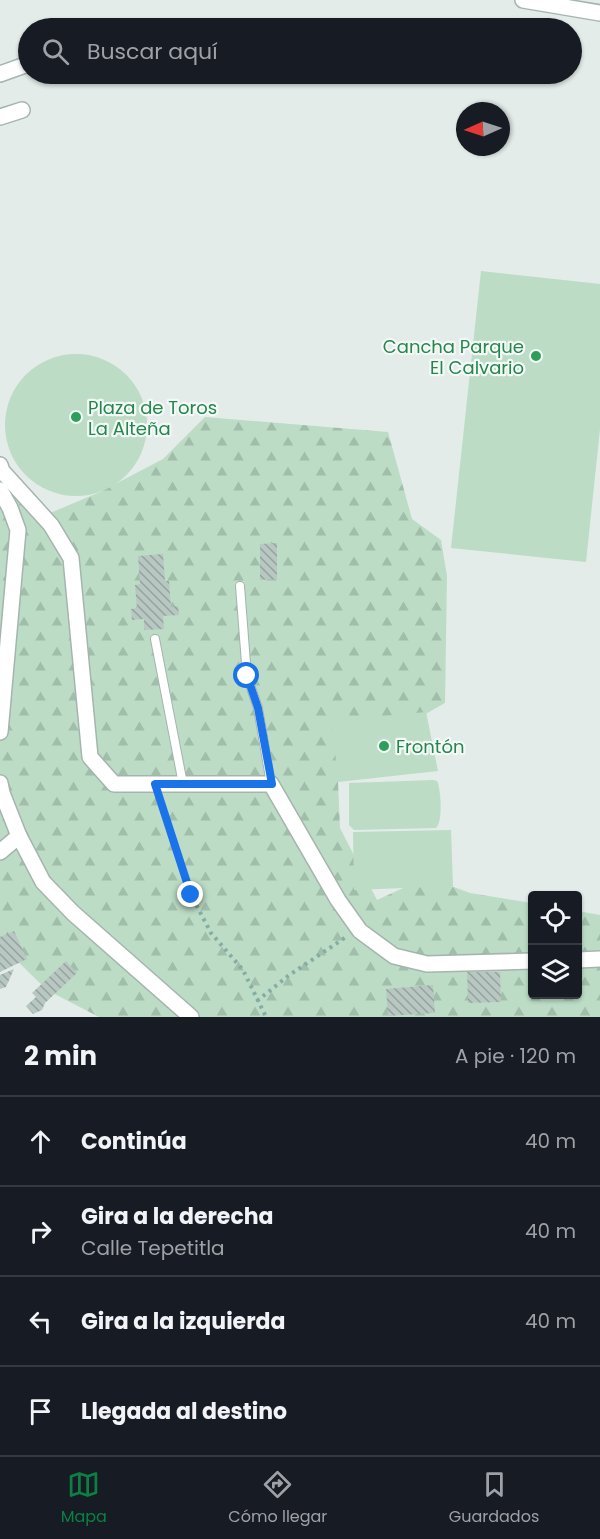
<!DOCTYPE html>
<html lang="es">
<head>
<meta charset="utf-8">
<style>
	:root { --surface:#171b24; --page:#20242c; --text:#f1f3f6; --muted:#9ea1a6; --line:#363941; --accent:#0b8043 }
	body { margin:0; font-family:Poppins,sans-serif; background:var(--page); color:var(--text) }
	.controls { position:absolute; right:18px; bottom:18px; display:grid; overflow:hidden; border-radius:6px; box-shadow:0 2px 4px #0004 }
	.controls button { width:54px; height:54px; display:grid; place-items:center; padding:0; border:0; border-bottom:2px solid var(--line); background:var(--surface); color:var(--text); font:30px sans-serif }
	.compass { position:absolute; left:456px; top:102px; width:54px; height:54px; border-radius:50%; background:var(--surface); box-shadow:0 2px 4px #0004; rotate:267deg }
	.stop { position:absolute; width:18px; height:18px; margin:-14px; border:4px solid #1a73e8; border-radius:50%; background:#fff }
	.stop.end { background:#1a73e8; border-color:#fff; box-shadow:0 2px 6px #0008 }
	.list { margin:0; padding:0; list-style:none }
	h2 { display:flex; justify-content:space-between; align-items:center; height:78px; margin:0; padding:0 24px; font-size:26px }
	h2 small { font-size:20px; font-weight:400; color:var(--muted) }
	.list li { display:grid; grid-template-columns:39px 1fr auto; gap:18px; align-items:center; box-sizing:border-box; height:90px; padding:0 24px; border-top:2px solid var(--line) }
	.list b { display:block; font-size:22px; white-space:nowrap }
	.list p { margin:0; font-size:20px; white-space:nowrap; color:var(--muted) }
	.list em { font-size:20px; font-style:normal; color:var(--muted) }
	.icon { flex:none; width:33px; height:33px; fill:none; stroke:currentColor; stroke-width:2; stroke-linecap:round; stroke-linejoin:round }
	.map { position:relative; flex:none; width:600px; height:1017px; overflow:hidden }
	.search { position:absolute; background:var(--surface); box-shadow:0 2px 4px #0004; left:18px; right:18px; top:18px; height:66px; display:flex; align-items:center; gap:15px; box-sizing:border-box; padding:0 21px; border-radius:33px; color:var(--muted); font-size:22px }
	.sheet { height:438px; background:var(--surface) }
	nav { display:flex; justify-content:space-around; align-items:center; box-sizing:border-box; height:84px; border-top:2px solid var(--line); background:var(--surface); font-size:16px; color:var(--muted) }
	nav a { display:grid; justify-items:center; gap:3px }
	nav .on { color:var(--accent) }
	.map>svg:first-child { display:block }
	.forest { fill:url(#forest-firs) }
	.park { fill:#bcdcc6 }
	.building { fill:url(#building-back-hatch) }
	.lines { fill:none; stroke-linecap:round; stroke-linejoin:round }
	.lane-casing { stroke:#a6b4af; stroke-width:10 }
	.street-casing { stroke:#a6b4af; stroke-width:18 }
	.path { stroke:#84aea3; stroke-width:4; stroke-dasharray:3 4.5; stroke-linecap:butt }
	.lane { stroke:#fff; stroke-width:8 }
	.street { stroke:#fff; stroke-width:15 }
	.route { stroke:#1a73e8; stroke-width:8 }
	.leisure-dot { fill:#2e9e5b; stroke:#f3f9f6; stroke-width:2 }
	.labels { text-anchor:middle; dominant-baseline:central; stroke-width:4.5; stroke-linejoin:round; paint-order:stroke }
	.leisure-label { font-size:18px; fill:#27864d; stroke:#f3f9f6; text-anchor:start }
</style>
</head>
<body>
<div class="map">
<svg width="600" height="1017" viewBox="0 0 600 1017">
	<defs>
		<pattern id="forest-firs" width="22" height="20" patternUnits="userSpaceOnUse" patternTransform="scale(1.5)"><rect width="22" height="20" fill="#bcdcc6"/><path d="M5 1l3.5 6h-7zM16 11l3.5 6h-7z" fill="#a1beab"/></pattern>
		<pattern id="building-back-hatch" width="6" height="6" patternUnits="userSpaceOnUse" patternTransform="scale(1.5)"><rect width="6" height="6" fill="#b8c7c1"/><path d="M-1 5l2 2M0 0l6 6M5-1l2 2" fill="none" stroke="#95a39e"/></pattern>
	</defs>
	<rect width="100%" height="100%" fill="#e3ece8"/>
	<polygon class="forest" points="205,417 388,432 412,519 441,540 447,576 445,703 339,763 338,782 340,828 377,900 427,877 470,893 532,903 532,994 578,994 578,911 600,915 600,1017 99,1017 47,990 5,949 0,942 0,476 36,519 100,492 163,459"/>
	<g class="park">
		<polygon points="481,271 600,284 600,429 586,562 451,548"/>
		<circle cx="76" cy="425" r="71"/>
		<polygon points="426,712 438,771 338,782 332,721"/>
		<path d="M433,780L437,781C441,789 443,822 436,828L354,830L349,825V783Z"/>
		<polygon points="451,830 453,886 354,890 353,832"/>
	</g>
	<g class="building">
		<polygon points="277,543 277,579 260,580 260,544"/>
		<polygon points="163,554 165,581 169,581 171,607 178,606 179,615 163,616 164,629 144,630 144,619 132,620 131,609 137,608 135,585 140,584 138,556"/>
		<polygon points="14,931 27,959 0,972 0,937"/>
		<polygon points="66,961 77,973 45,1003 42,1010 33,1014 26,1006 36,997 32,993"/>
		<polygon points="14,969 6,987 0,989 0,975"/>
		<polygon points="467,972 500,972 501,1002 468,1003"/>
		<polygon points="433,985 435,1013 388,1016 386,989"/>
	</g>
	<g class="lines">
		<defs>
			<g id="lane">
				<polyline points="240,586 247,676 258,708 271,784"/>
				<polyline points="155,639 183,784"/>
			</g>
			<g id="street">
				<polyline points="523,0 600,13"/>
				<polyline points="0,74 28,64"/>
				<polyline points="0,117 22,110"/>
				<polyline points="0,465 2,471 51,525 71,558 90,757 114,784 271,784 338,900 360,931 394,956 427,964 532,961"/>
				<polyline points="0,490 10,508 18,530 0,732"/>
				<polyline points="0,783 2,793 19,836 0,852"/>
				<polyline points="19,836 43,882 73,913 191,1017"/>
				<polyline points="578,960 600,959"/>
			</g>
		</defs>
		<use href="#lane" class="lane-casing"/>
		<use href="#street" class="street-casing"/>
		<g class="path">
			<polyline points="160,799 191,895 211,933 243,970 266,1017"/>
			<polyline points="257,1001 288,976 346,937"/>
		</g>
		<use href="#lane" class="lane"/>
		<use href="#street" class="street"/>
	</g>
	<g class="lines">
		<polyline class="route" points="191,895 155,784 272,784 258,708 247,676"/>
	</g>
	<g class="leisure-dot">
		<circle cx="536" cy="356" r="6"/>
		<circle cx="76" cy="417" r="6"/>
		<circle cx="384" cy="746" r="6"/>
	</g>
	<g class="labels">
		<g class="leisure-label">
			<text x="524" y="346" text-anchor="end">Cancha Parque<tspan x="524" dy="21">El Calvario</tspan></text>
			<text x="88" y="407">Plaza de Toros<tspan x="88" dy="21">La Alteña</tspan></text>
			<text x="396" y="746">Frontón</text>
		</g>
	</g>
</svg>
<div class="controls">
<button><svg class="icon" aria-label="locate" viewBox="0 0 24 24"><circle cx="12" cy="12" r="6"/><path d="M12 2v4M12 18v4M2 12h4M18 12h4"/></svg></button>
<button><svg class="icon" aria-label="layers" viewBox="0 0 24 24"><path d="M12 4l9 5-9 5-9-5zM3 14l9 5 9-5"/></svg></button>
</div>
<svg class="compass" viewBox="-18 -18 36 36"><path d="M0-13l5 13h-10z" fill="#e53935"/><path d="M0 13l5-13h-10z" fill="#9ea1a6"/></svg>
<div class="stop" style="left:247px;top:676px"></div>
<div class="stop end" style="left:191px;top:895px"></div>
<div class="search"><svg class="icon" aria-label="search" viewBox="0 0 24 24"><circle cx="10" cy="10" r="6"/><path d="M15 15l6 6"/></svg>Buscar aquí</div>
</div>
<section class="sheet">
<h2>2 min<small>A pie · 120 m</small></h2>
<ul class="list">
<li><svg class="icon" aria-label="ahead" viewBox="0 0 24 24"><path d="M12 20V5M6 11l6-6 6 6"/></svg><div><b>Continúa</b></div><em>40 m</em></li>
<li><svg class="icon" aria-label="right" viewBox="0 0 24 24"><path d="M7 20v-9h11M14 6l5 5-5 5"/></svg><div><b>Gira a la derecha</b><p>Calle Tepetitla</p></div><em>40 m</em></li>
<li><svg class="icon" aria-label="left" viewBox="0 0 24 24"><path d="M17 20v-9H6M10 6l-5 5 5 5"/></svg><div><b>Gira a la izquierda</b></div><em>40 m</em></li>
<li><svg class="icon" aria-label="arrive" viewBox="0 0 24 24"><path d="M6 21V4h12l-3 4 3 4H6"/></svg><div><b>Llegada al destino</b></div></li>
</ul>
</section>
<nav>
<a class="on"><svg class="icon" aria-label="map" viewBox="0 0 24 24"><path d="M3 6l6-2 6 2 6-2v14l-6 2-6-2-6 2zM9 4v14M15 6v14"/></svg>Mapa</a>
<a><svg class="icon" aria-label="directions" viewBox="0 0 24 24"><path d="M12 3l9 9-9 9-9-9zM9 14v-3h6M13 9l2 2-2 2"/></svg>Cómo llegar</a>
<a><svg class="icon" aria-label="saved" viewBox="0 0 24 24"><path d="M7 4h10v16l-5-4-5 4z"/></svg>Guardados</a>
</nav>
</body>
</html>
